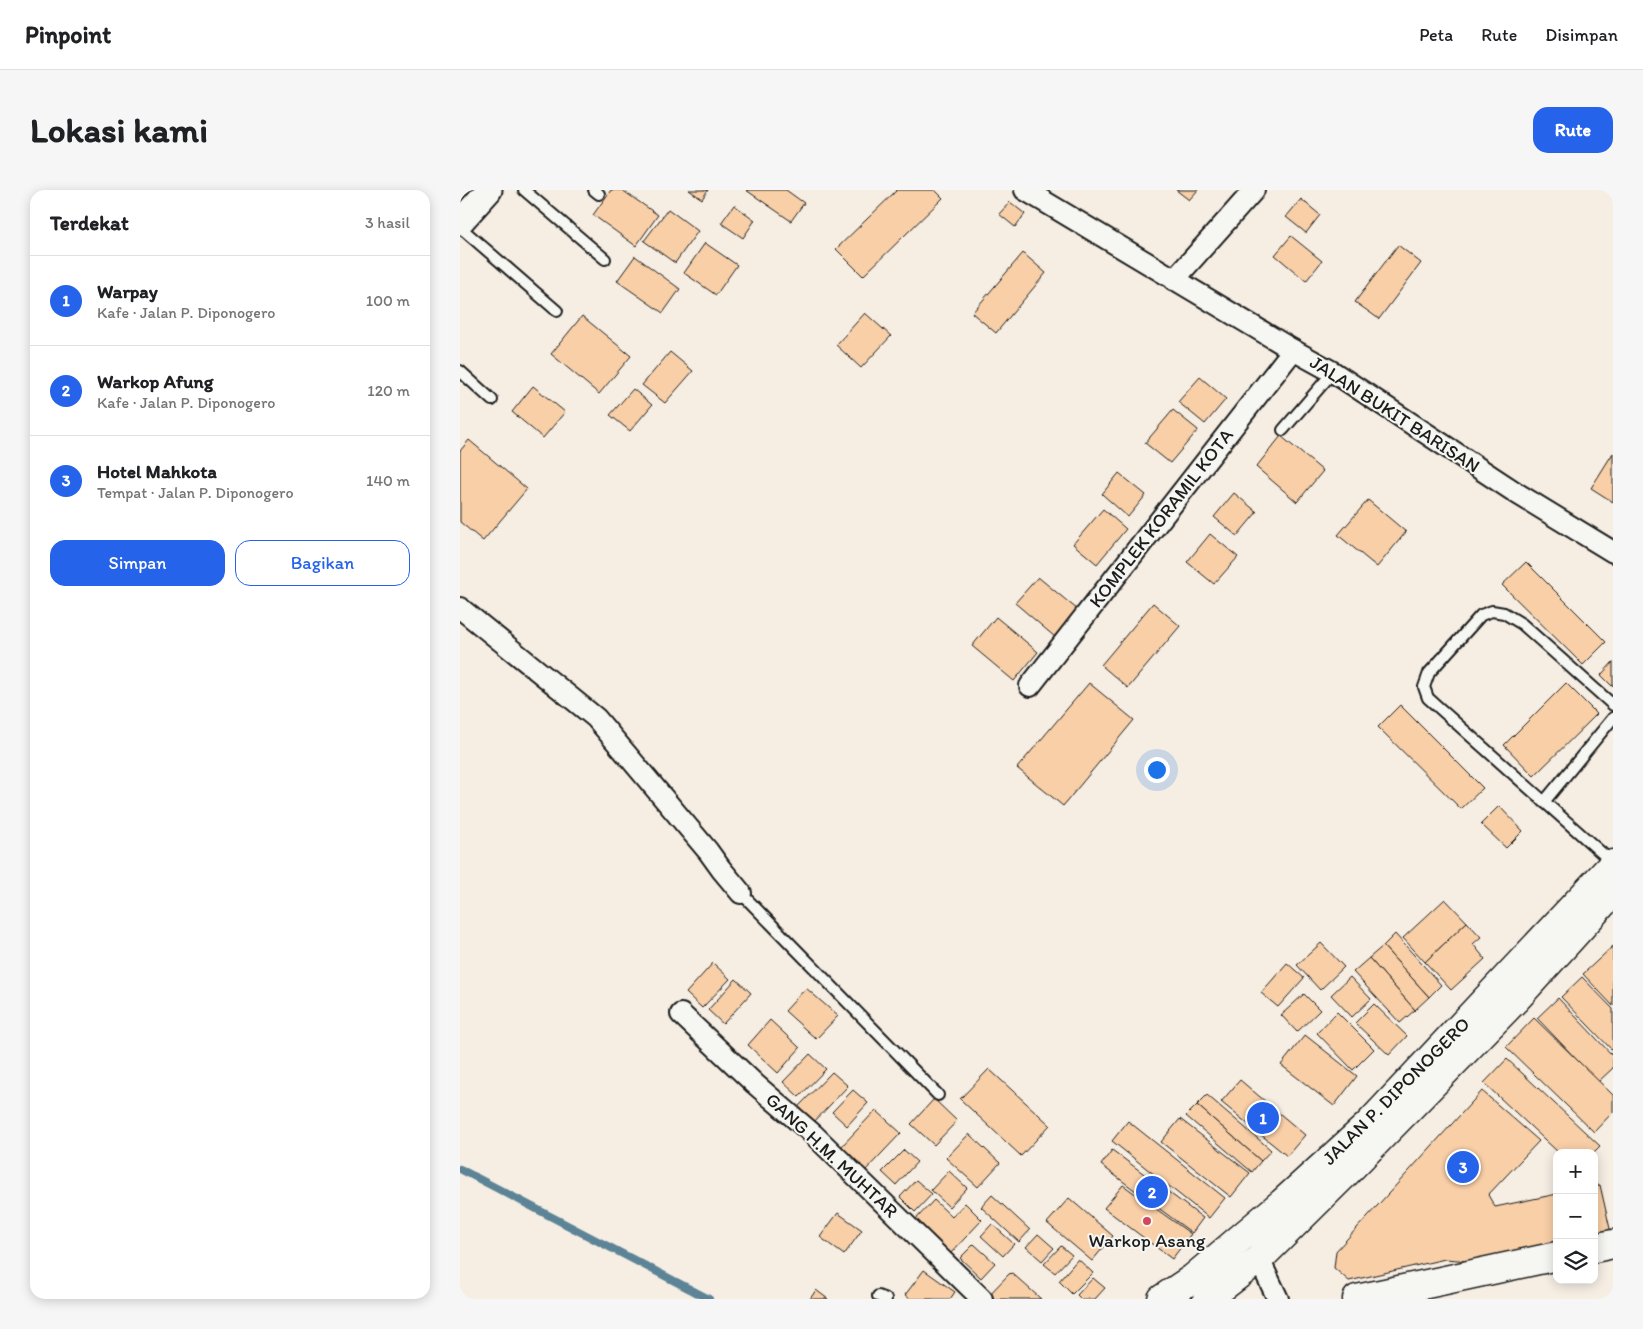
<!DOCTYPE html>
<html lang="id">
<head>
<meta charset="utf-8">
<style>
	:root { --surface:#fff; --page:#f6f6f6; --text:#202124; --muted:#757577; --line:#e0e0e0; --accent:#2563eb }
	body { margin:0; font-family:Itim,sans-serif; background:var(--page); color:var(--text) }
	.controls { position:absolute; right:15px; bottom:15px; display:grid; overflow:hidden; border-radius:10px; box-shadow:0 2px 12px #0003 }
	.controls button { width:45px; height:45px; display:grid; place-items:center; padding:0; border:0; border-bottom:1px solid var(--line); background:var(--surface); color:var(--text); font:25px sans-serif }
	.you { position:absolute; left:696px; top:579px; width:18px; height:18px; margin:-12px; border:4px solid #fff; border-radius:50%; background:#1a73e8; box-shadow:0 0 0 8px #1a73e833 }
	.badge { display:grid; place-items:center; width:32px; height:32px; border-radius:50%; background:var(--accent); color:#fff; font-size:16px; font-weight:700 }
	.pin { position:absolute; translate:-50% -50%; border:2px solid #fff; box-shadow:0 1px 5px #0006 }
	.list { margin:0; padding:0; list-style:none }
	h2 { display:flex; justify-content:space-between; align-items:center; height:65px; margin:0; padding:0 20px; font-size:21px }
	h2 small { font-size:16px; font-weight:400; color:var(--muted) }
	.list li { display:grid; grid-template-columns:32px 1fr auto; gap:15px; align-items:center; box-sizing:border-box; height:90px; padding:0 20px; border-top:1px solid var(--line) }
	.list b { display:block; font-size:19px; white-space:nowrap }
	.list p { margin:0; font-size:16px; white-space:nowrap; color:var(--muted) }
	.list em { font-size:16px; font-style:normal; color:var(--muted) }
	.actions { display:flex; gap:10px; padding:15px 20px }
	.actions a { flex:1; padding:11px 0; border:1px solid var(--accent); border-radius:15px; text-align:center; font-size:18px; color:var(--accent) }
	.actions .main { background:var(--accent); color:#fff }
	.icon { flex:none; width:28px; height:28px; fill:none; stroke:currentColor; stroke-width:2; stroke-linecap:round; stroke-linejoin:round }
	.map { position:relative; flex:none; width:1153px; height:1109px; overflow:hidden; border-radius:15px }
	header { display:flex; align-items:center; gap:30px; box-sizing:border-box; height:70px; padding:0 25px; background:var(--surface); border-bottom:1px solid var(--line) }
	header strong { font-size:24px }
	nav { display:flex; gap:28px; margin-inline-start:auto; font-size:18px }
	.intro { display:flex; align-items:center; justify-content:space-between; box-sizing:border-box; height:120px; padding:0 30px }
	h1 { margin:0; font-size:35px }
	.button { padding:12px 22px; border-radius:15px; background:var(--accent); color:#fff; font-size:18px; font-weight:700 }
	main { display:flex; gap:30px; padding:0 30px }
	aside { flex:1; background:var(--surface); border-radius:15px; box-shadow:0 2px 12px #0003 }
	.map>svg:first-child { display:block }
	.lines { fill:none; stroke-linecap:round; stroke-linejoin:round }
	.stream { stroke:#5c8496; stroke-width:8 }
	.building { fill:#f8cfa7; stroke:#1c1c1c }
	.service-casing { stroke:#1c1c1c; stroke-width:14 }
	.minor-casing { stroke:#1c1c1c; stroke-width:24 }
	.tertiary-casing { stroke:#1c1c1c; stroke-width:29 }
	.secondary-casing { stroke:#1c1c1c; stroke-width:31 }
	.primary-casing { stroke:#1c1c1c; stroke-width:31 }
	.service { stroke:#f6f6f2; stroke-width:10 }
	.minor { stroke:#f6f6f2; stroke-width:20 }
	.tertiary { stroke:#f6f6f2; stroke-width:25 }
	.secondary { stroke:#f6f6f2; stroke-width:28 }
	.primary { stroke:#f6f6f2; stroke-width:28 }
	.poi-dot { fill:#d1495b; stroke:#f6f6f2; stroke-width:2 }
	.labels { text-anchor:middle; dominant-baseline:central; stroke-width:4; stroke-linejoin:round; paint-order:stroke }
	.street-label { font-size:19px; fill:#1c1c1c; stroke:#f6f6f2 }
	.poi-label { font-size:19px; fill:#1c1c1c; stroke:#f6f6f2 }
</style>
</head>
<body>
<header>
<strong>Pinpoint</strong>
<nav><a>Peta</a><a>Rute</a><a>Disimpan</a></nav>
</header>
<div class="intro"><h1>Lokasi kami</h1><a class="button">Rute</a></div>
<main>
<aside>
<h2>Terdekat<small>3 hasil</small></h2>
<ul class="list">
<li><span class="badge">1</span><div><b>Warpay</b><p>Kafe · Jalan P. Diponogero</p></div><em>100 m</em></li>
<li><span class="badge">2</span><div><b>Warkop Afung</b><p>Kafe · Jalan P. Diponogero</p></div><em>120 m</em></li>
<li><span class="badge">3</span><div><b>Hotel Mahkota</b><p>Tempat · Jalan P. Diponogero</p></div><em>140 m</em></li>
</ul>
<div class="actions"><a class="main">Simpan</a><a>Bagikan</a></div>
</aside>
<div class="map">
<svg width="1153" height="1109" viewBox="0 0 1153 1109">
	<rect width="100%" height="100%" fill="#f6eee3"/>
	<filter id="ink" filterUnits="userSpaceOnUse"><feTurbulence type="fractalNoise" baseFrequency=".02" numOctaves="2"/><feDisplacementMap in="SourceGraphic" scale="10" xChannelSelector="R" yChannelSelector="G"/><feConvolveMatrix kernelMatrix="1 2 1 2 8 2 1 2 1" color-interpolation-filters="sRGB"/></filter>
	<g filter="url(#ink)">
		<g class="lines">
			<polyline class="stream" points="0,979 249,1109"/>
		</g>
		<g class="building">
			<polygon points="151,0 162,0 198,25 176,56 133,25"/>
			<polygon points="229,0 248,0 242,9"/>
			<polygon points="286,0 326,0 344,13 331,31"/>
			<polygon points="437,0 475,0 483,8 403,86 376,59"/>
			<polygon points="716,0 738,0 729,10"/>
			<polygon points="841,9 860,25 846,43 826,27"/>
			<polygon points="550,12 565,24 555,37 539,24"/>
			<polygon points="274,15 295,30 283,48 261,33"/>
			<polygon points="208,19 238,41 215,73 184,51"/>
			<polygon points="831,46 862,71 846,91 815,65"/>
			<polygon points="245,53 277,75 256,105 224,83"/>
			<polygon points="938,55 961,73 919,129 895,112"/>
			<polygon points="563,63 586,83 536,143 512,123"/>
			<polygon points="175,66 220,99 203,123 157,91"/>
			<polygon points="405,123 431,146 401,178 376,155"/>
			<polygon points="122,126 171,166 139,204 91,164"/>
			<polygon points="210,162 233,181 205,213 182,195"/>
			<polygon points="740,187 766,209 745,234 718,212"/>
			<polygon points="73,196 105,222 83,248 52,222"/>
			<polygon points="173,199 192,215 170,241 150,225"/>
			<polygon points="713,220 738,240 710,273 685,253"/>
			<polygon points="821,246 863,281 837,312 796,277"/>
			<polygon points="9,250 67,299 23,351 0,332 0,261"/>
			<polygon points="1153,263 1153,312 1131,298"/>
			<polygon points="659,283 686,305 668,327 642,304"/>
			<polygon points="774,303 797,322 777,346 754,327"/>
			<polygon points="908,310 946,342 917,377 878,345"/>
			<polygon points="643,319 666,339 637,374 613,354"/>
			<polygon points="750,344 778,367 754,394 727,372"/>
			<polygon points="1066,372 1146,452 1123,475 1042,395"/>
			<polygon points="578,387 618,420 595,447 555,413"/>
			<polygon points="693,413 720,436 668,498 641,475"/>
			<polygon points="536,427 578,462 554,491 512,456"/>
			<polygon points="1153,472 1153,497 1141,485"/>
			<polygon points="629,493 674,530 603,616 557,578"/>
			<polygon points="1106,493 1137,524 1074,586 1044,555"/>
			<polygon points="940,515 1023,598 1001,619 918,537"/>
			<polygon points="1039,616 1063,641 1046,658 1021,634"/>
			<polygon points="985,709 1007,732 965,772 943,748"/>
			<polygon points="1007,732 1021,747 1013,754 1025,769 991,800 965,772"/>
			<polygon points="935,744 981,795 969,807 923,756"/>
			<polygon points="861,753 884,777 860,800 837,775"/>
			<polygon points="923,756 969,807 955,820 909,768"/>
			<polygon points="1153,756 1153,816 1123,784"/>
			<polygon points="909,768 955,820 940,833 893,782"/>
			<polygon points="253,773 270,789 242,818 226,803"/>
			<polygon points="827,773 844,788 818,817 801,803"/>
			<polygon points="890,787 911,809 892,827 871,805"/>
			<polygon points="1122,787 1153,819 1153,861 1101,807"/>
			<polygon points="276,789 291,803 263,834 248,820"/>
			<polygon points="346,798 378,826 356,849 325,821"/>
			<polygon points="844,804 860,820 837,842 821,825"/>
			<polygon points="1098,808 1153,866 1153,878 1138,892 1077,828"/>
			<polygon points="914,814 947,846 929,865 895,833"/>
			<polygon points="877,822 914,859 893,880 857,843"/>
			<polygon points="1074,828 1153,905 1153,922 1134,942 1046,857"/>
			<polygon points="310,830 340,858 318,883 288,855"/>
			<polygon points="845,845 897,886 874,916 821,875"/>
			<polygon points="350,864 366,879 339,907 323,892"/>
			<polygon points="1047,869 1140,956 1133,963 1099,963 1024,893"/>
			<polygon points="529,879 590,935 561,966 500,909"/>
			<polygon points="372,882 388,896 354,932 338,917"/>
			<polygon points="780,890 845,945 827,966 761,912"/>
			<polygon points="393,900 408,913 387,936 372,922"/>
			<polygon points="1022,901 1079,951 1028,1005 1035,1017 1097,1004 1097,1068 1061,1075 985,1069 889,1091 874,1078 876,1061"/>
			<polygon points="747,905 811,960 801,971 737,915"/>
			<polygon points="474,909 497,931 474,955 451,934"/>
			<polygon points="737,915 801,971 792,982 726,926"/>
			<polygon points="416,920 441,943 404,982 379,959"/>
			<polygon points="720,929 790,983 771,1007 701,952"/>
			<polygon points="668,931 765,1008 749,1028 652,951"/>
			<polygon points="509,944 540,973 518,997 486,968"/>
			<polygon points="444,960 457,972 436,995 422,982"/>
			<polygon points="652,960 743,1028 732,1043 641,975"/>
			<polygon points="489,981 507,998 489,1017 471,1000"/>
			<polygon points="456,990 472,1004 455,1022 440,1007"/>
			<polygon points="663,995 731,1044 712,1069 644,1018"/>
			<polygon points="1140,995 1153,1052 1134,1061 1134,996"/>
			<polygon points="532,1005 570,1040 559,1052 521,1017"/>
			<polygon points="609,1008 653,1046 632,1071 587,1033"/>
			<polygon points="474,1010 492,1027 505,1013 522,1030 490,1064 454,1031"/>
			<polygon points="378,1023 402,1040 384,1065 360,1047"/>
			<polygon points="532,1034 554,1054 543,1066 521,1046"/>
			<polygon points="578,1044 594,1058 582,1071 566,1057"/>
			<polygon points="514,1054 535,1073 521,1088 500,1068"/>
			<polygon points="601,1056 612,1065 595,1083 584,1074"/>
			<polygon points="618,1069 633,1083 612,1104 599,1091"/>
			<polygon points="464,1080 495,1102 490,1109 450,1109 445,1105"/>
			<polygon points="552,1083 581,1109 525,1109 549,1084"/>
			<polygon points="633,1088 645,1098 635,1109 621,1109 617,1105"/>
			<polygon points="356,1100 368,1109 350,1109"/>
		</g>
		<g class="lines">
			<defs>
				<g id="service">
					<polyline points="64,0 145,69"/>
					<polyline points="134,0 139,4"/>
					<polyline points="0,37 97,121"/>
					<polyline points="0,181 32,210"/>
					<polyline points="823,240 873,182"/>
					<polyline points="1153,515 1062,434 1044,423 1032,421 1021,425 969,483 964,497 968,508 1153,673"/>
					<polyline points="1084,612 1153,528"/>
					<polyline points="281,703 478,905"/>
					<polyline points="418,1106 426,1109"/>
				</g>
				<g id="minor">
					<polyline points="565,0 833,160 873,182 1058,304 1153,362"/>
					<polyline points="714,90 794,0"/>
					<polyline points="0,418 136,528 248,661 261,679 281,703"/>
					<polyline points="570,496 833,160"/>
					<polyline points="221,824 295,894 353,944 522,1109"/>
					<polyline points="799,1069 818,1109"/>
				</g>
				<polyline id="tertiary" points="0,32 29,0"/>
				<g id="secondary">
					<polyline points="1134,1058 1153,1054"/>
					<polyline points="897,1109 1097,1066"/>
				</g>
				<g id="primary">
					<polyline points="702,1109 732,1089 822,1013 908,935 1153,674"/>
					<polyline points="747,1109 799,1069 886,983 1055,810 1153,702"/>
				</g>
			</defs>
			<use href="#service" class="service-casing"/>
			<use href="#minor" class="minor-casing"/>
			<use href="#tertiary" class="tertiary-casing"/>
			<use href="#secondary" class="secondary-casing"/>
			<use href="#primary" class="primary-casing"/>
			<use href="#service" class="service"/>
			<use href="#minor" class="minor"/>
			<use href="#tertiary" class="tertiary"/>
			<use href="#secondary" class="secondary"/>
			<use href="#primary" class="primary"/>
		</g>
	</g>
	<circle class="poi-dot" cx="687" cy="1031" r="5"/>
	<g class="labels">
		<g class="street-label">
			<text transform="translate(935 224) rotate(33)">JALAN BUKIT BARISAN</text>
			<text transform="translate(701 328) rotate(-52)">KOMPLEK KORAMIL KOTA</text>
			<text transform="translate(936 901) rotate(-45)">JALAN P. DIPONOGERO</text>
			<text transform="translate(372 965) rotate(43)">GANG H.M. MUHTAR</text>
		</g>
		<g class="poi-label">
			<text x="687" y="1050">Warkop Asang</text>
		</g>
	</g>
</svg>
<div class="controls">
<button>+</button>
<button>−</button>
<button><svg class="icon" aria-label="layers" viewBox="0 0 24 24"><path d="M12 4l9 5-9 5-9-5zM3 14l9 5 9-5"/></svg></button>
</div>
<div class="you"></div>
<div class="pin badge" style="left:803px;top:928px">1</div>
<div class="pin badge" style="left:692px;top:1002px">2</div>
<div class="pin badge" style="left:1003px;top:977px">3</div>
</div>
</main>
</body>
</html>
